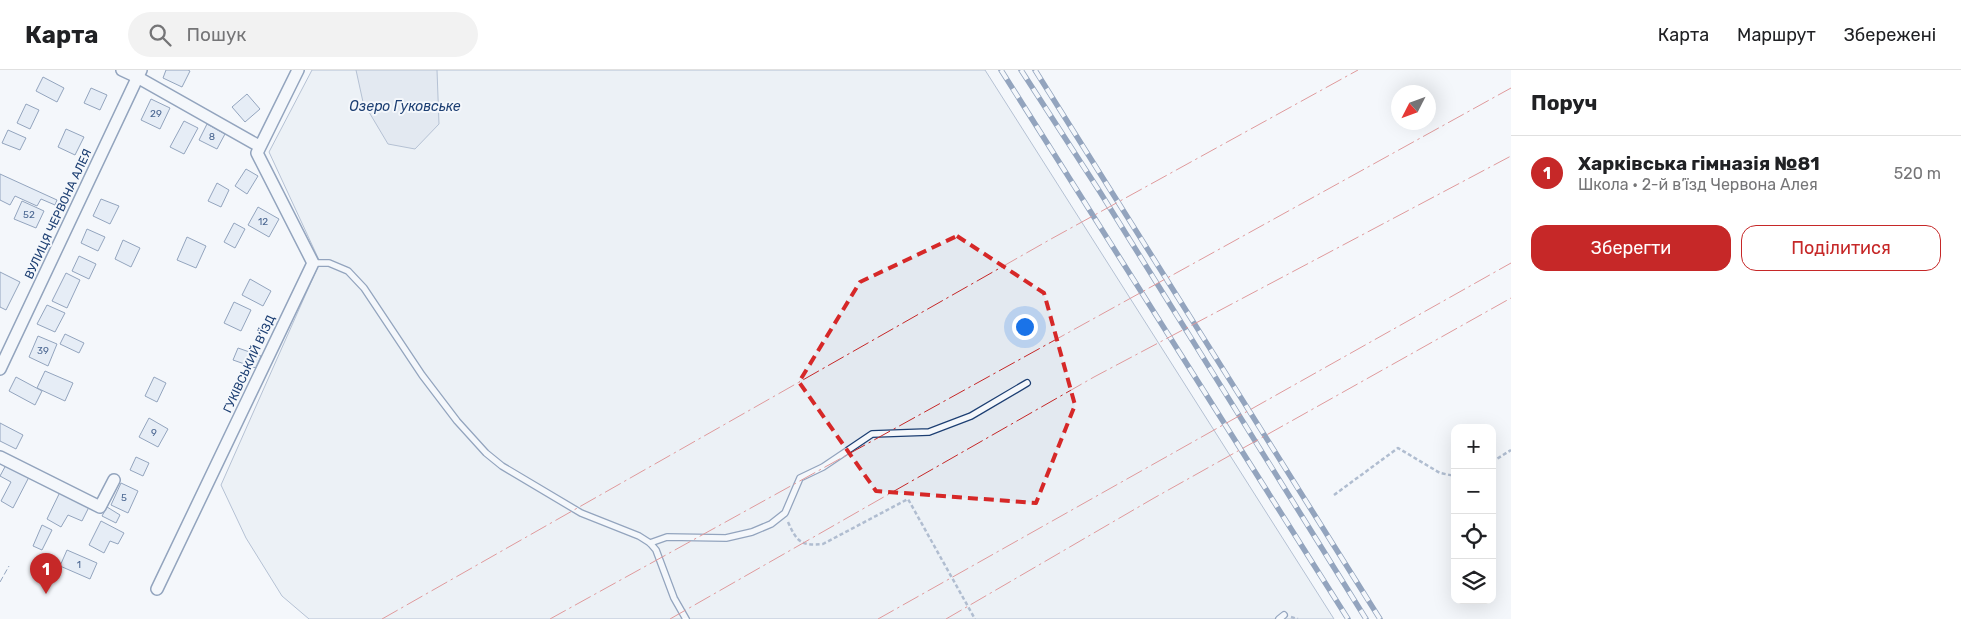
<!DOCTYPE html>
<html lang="uk">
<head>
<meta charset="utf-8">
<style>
	:root { --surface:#fff; --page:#f2f2f2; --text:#202124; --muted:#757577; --line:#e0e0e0; --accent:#c62828 }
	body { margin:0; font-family:Rubik,sans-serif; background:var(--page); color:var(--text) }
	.controls { position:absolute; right:15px; bottom:15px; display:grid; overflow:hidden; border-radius:10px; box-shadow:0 5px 20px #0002 }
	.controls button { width:45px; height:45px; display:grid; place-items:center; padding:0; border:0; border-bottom:1px solid var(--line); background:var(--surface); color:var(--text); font:25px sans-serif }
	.compass { position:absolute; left:1391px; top:15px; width:45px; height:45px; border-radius:50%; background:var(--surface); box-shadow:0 5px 20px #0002; rotate:228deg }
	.you { position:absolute; left:1024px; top:256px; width:18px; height:18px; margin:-12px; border:4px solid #fff; border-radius:50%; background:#1a73e8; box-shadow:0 0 0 8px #1a73e833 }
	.badge { display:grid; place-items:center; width:32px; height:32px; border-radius:50%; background:var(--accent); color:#fff; font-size:16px; font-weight:700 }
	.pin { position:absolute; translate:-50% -41px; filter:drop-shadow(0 1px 2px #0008) }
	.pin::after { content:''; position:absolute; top:26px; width:18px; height:15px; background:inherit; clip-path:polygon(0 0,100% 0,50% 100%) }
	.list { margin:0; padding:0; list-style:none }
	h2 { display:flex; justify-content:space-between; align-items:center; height:65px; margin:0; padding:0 20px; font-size:21px }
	h2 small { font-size:16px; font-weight:400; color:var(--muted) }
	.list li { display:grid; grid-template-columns:32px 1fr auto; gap:15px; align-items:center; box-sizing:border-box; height:75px; padding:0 20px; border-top:1px solid var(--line) }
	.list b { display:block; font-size:19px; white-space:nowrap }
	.list p { margin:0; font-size:16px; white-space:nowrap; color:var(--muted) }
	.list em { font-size:16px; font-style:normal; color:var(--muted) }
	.actions { display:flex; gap:10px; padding:15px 20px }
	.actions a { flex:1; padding:11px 0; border:1px solid var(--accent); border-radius:15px; text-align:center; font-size:18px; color:var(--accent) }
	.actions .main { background:var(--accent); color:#fff }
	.icon { flex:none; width:28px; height:28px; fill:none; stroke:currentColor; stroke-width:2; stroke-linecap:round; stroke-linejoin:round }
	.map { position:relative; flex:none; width:1511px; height:549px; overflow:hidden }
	header { display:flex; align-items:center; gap:30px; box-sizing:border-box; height:70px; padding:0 25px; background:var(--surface); border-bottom:1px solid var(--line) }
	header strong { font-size:24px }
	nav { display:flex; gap:28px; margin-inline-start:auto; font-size:18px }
	.search { width:350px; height:45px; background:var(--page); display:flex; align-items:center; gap:12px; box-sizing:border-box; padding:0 18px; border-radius:28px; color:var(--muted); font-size:19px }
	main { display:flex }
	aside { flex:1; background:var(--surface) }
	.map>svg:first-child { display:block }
	.green { fill:#e3e9f0; stroke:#687fa3 }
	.water { fill:#cfd7e4; stroke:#687fa3 }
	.building { fill:#d5e0f0; stroke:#1d3f73 }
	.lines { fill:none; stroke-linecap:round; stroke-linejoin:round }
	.service-casing { stroke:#1d3f73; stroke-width:8 }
	.minor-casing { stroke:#1d3f73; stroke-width:14 }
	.path { stroke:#5e769c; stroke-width:2.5; stroke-dasharray:4 2.5; stroke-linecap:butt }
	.service { stroke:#f4f7fb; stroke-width:5.5 }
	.minor { stroke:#f4f7fb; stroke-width:11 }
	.rail-casing { stroke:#1d3f73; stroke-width:5.5 }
	.rail { stroke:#f4f7fb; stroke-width:4; stroke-dasharray:11; stroke-linecap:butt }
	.fence { stroke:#1d3f73; stroke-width:1; stroke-dasharray:6 2.5; stroke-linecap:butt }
	.power { stroke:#c62828; stroke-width:1; stroke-dasharray:18 4 2.5 4; stroke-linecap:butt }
	.marked { fill:none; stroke:#d62828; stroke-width:4; stroke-dasharray:10 6; stroke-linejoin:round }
	.labels { text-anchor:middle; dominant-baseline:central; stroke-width:4; stroke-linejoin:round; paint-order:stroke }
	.number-label { font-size:10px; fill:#4b6792 }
	.street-label { font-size:12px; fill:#1d3f73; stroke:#f4f7fb }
	.water-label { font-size:14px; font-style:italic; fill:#1d3f73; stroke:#f4f7fb }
</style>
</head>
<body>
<header>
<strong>Карта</strong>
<div class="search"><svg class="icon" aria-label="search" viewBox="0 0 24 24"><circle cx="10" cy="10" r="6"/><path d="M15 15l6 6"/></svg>Пошук</div>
<nav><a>Карта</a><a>Маршрут</a><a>Збережені</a></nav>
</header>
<main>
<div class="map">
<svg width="1511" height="549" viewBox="0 0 1511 549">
	<rect width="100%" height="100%" fill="#f4f7fb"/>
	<polygon class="green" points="312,0 985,0 1334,549 309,549 282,526 246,468 221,415 320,192 269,82"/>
	<polygon class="water" points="356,0 437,0 439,54 415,79 388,74 363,32"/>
	<g class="building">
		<polygon points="166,0 188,0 190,1 182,17 163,8"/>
		<polygon points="43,7 64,18 57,32 36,21"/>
		<polygon points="91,18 107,25 100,40 84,33"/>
		<polygon points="247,24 260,39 245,52 232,37"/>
		<polygon points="151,29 170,38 160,59 141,50"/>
		<polygon points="26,34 39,40 30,59 17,53"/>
		<polygon points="184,51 198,58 184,84 170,77"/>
		<polygon points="207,54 225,64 217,79 199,70"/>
		<polygon points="66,59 84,67 75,85 58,77"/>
		<polygon points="8,60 26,68 20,80 2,73"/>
		<polygon points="246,99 258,106 247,124 235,116"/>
		<polygon points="0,104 57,130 55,135 41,129 37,136 15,126 10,135 0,130"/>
		<polygon points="217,113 229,120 221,137 208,131"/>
		<polygon points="101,129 119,136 110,154 93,146"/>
		<polygon points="22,131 44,141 36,158 14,149"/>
		<polygon points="258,137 279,149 269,167 248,155"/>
		<polygon points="234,153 245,159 235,178 224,172"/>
		<polygon points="87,159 105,167 98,181 81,173"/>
		<polygon points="187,167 206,176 196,198 177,190"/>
		<polygon points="123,170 140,178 131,197 115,189"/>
		<polygon points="79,186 96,194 89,209 72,201"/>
		<polygon points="0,202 20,212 6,240 0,237"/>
		<polygon points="66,203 80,210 67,238 52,231"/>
		<polygon points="250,209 271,221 263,236 242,225"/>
		<polygon points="234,232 251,240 241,261 224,253"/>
		<polygon points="47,235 65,243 55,262 37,254"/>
		<polygon points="65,264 84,273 79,283 60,274"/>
		<polygon points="38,266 57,274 48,296 29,287"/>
		<polygon points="238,278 261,286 256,298 233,290"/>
		<polygon points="45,301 73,313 65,331 37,318"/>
		<polygon points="16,307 42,321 35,335 9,321"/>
		<polygon points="154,307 166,313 157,332 145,326"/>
		<polygon points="149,348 168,359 158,377 139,367"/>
		<polygon points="0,353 23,365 16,379 0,371"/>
		<polygon points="136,387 149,393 143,406 130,400"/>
		<polygon points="6,395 29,407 13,438 1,431 11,412 0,406"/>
		<polygon points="121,413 138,421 128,443 111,435"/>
		<polygon points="60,422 89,437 82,451 68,445 61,457 47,449"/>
		<polygon points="107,437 120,445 116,453 102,446"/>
		<polygon points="101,451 124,463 118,474 110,471 104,483 89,475"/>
		<polygon points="42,455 52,460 42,480 33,476"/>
		<polygon points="67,480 97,493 90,509 60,496"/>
	</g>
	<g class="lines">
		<defs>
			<g id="service">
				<polyline points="313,193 329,193 348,201 364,218 422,305 457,351 486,383 502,396 581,443 639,466 650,473 656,480 674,528 686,549"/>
				<polyline points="650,473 667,467 726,468 752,462 771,454 785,443 800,408 823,397 872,364 929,362 971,346 1027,313"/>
				<polyline points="1279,549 1284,545"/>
			</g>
			<g id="minor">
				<polyline points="122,0 137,7 259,76"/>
				<polyline points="0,299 141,0"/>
				<polyline points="0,387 100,437 114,410"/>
				<polyline points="157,519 313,193 257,83 298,0"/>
			</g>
		</defs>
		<use href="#service" class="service-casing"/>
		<use href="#minor" class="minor-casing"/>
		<g class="path">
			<polyline points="1492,392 1511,380"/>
			<polyline points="1334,425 1398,378 1440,403 1455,406"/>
			<path d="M788,452C797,472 801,476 823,474L908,429L975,549"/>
			<polyline points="1291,547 1298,549"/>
		</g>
		<use href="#service" class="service"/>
		<use href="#minor" class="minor"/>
		<defs>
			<g id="rail">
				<polyline points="1001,0 1348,549"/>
				<polyline points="1021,0 1100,122 1366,549"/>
				<polyline points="1035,0 1380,549"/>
			</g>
		</defs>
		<use href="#rail" class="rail-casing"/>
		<use href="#rail" class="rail"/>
		<polyline class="fence" points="0,512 9,496"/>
		<g class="power">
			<polyline points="382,549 1051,169 1358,0"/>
			<polyline points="550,549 1511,18"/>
			<polyline points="670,549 1094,307 1511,86"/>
			<polyline points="878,549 1511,193"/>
			<polyline points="946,549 1154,428 1511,228"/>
		</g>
	</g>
	<path d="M0 0H1511V549H0ZM957,166L1044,223L1075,335L1036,433L876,421L799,312L860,212Z" fill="#f4f7fb" fill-opacity=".55" fill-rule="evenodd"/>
	<path class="marked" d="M957,166L1044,223L1075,335L1036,433L876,421L799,312L860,212Z"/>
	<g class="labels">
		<g class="number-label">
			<text x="156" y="44">29</text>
			<text x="212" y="67">8</text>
			<text x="29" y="145">52</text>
			<text x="263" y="152">12</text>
			<text x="43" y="281">39</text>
			<text x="154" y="363">9</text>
			<text x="124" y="428">5</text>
			<text x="79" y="495">1</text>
		</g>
		<g class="street-label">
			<text transform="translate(58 144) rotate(-65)">ВУЛИЦЯ ЧЕРВОНА АЛЕЯ</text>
			<text transform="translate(249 294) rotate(-65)">ГУКІВСЬКИЙ В’ЇЗД</text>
		</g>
		<g class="water-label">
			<text x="405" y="36">Озеро Гуковське</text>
		</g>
	</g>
</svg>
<div class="controls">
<button>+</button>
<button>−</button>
<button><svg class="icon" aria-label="locate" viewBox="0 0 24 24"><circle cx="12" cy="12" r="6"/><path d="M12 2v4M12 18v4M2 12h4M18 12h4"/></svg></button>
<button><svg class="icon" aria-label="layers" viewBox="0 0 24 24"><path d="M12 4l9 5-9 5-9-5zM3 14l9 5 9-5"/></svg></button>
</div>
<svg class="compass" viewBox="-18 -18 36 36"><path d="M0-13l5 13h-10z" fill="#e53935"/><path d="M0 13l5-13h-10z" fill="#757577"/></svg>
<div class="you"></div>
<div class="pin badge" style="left:46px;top:524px">1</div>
</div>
<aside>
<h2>Поруч<small></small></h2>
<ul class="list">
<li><span class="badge">1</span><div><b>Харківська гімназія №81</b><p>Школа · 2-й в’їзд Червона Алея</p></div><em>520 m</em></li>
</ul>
<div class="actions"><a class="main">Зберегти</a><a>Поділитися</a></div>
</aside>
</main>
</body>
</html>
